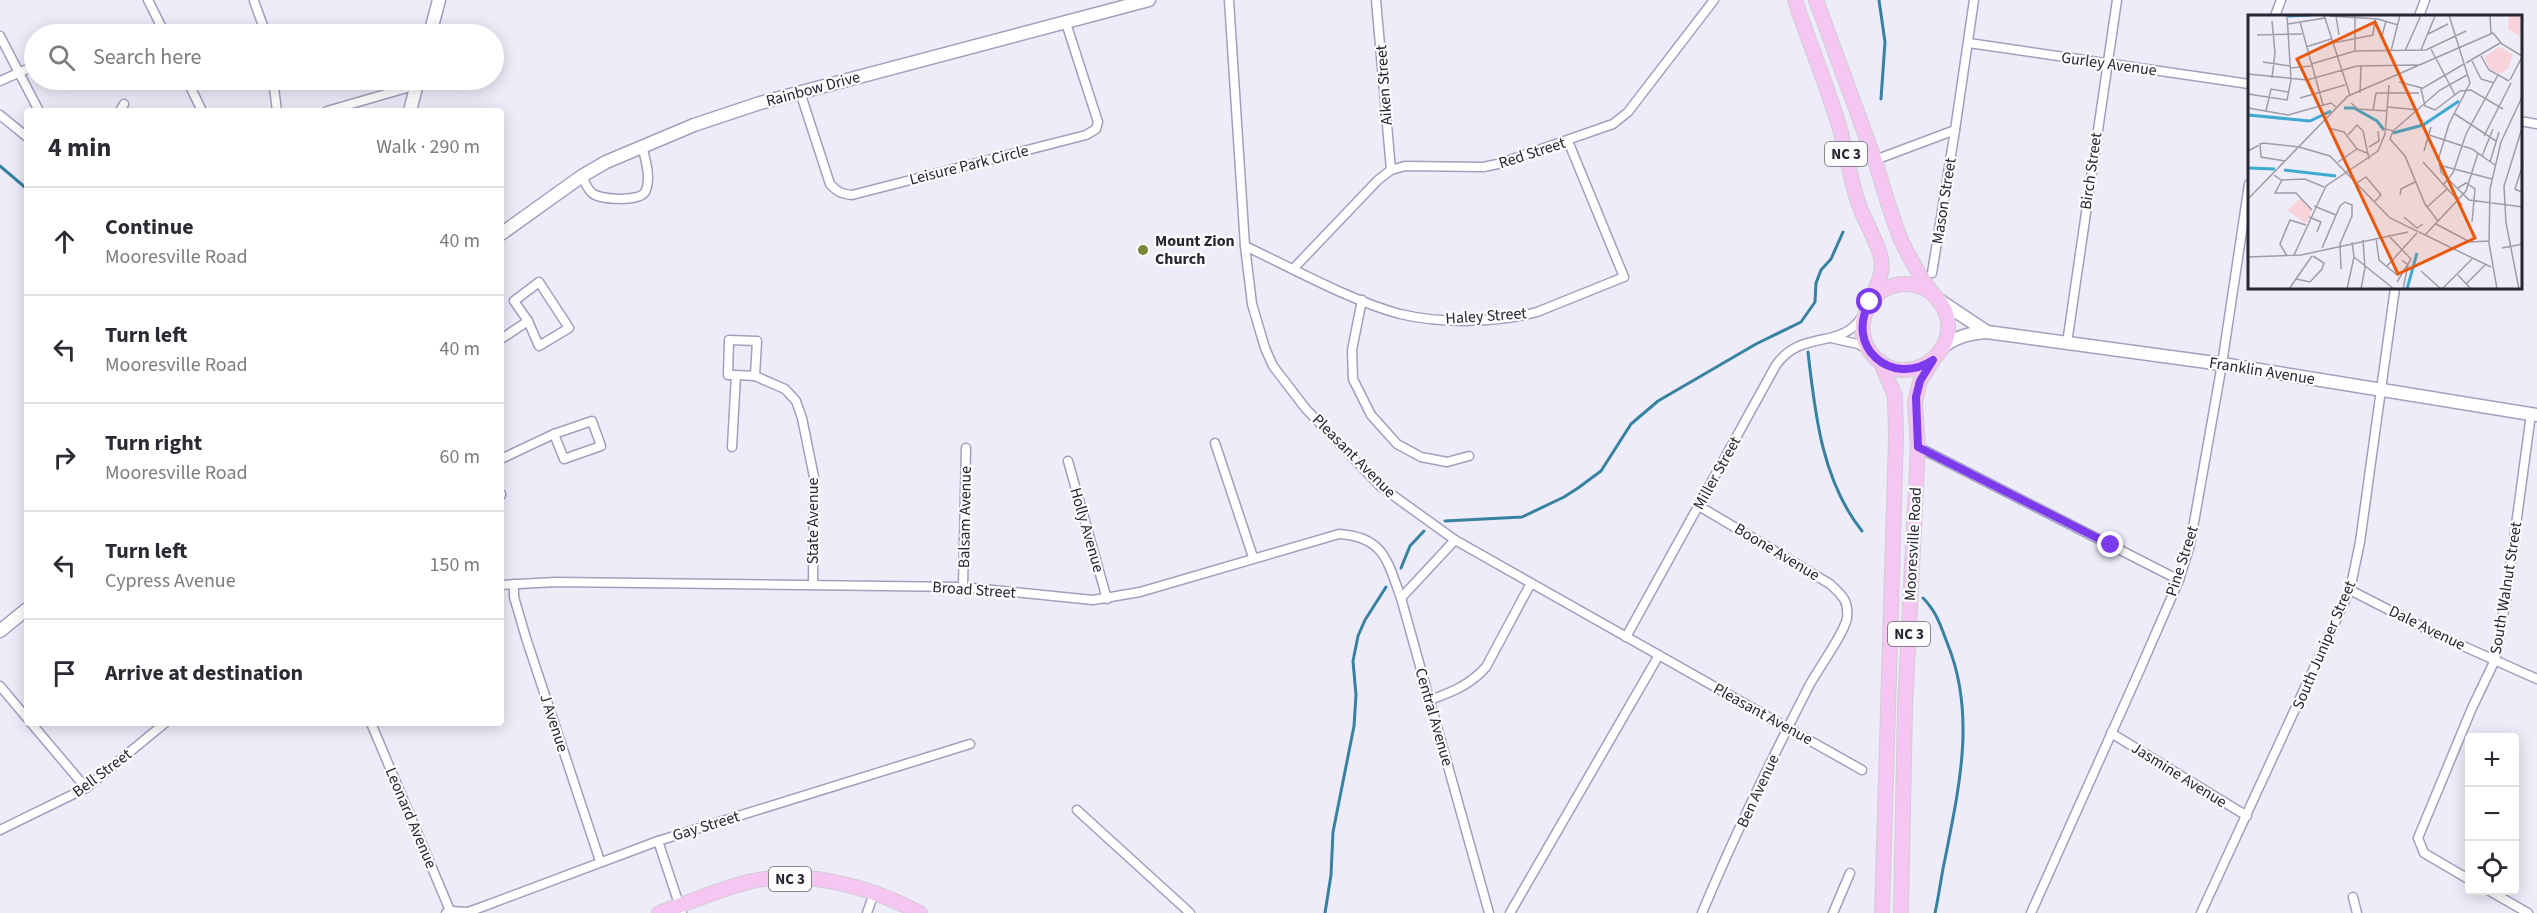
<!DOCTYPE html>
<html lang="en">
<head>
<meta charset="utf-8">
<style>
	:root { --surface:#fff; --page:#f7f7f7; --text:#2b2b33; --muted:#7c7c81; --line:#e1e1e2 }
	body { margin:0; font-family:"Source Sans 3",sans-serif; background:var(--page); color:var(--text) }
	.controls { position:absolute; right:18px; bottom:18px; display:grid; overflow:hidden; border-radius:6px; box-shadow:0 3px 15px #0003 }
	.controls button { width:54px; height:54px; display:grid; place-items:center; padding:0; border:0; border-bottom:2px solid var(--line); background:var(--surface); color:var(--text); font:30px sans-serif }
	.stop { position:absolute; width:18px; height:18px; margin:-14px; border:4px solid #7c3aed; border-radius:50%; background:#fff }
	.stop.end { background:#7c3aed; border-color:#fff; box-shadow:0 2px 6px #0008 }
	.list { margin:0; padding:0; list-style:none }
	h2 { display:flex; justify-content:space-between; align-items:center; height:78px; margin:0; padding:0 24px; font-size:26px }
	h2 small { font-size:20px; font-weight:400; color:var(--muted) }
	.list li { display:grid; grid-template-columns:39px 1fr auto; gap:18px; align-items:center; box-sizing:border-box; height:108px; padding:0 24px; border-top:2px solid var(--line) }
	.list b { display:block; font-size:22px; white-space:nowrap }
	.list p { margin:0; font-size:20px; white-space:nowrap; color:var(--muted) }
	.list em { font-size:20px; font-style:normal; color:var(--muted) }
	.icon { flex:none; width:33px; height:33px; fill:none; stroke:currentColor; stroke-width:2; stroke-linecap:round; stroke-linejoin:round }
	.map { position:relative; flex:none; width:2537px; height:913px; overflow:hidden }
	.search { position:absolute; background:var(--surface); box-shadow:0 3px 15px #0003; left:24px; top:24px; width:480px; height:66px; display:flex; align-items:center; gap:15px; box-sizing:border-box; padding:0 21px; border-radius:33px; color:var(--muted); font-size:22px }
	.panel { position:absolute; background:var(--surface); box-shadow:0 3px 15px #0003; left:24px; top:108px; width:480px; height:618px; border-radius:6px }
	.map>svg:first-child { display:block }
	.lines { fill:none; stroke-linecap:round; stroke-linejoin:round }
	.stream { stroke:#3782a0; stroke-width:3 }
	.street-casing { stroke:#a49ebd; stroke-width:11 }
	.secondary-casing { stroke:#a49ebd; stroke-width:15 }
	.primary-casing { stroke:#cfcfd2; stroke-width:16 }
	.street { stroke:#fff; stroke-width:8 }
	.secondary { stroke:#fff; stroke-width:12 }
	.primary { stroke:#f4c6f1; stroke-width:14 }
	.route { stroke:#7c3aed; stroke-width:8 }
	.poi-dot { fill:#768837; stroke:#fcfcfc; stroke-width:2 }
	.labels { text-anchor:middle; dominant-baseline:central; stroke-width:4.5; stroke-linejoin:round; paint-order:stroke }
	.shield { fill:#fcfcfc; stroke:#67666e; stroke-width:1.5 }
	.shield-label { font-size:15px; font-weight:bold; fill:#272531 }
	.street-label { font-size:16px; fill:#272531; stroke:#fcfcfc }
	.poi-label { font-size:16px; font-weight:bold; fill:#272531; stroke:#fcfcfc; text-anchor:start }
	.inset-river { fill:none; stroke:#3eaacf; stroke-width:3 }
	.inset-road { fill:none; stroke:#9f9caa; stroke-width:1.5 }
	.view { fill:#e8590c; fill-opacity:0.15; stroke:#e8590c; stroke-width:3 }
	.inset-edge { fill:none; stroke:#272531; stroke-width:3 }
</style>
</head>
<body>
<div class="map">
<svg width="2537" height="913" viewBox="0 0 2537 913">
	<rect width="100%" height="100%" fill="#efecfa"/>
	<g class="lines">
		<g class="stream">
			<polyline points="1879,0 1885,42 1881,99"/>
			<polyline points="0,166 27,189"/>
			<path d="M1808,352C1815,414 1822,481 1862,531"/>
			<polyline points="1445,521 1522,517 1564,497 1578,488 1601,471 1631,424 1658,401 1756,344 1801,322 1815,302 1816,283 1821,270 1831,259 1843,232"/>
			<polyline points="1401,568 1410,546 1424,531"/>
			<path d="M1923,598C1937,612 1941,627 1948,645C1976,715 1959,788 1945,859C1941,877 1939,895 1935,913"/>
			<polyline points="1325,913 1331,875 1333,832 1354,726 1356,695 1353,661 1358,636 1365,620 1386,587"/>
		</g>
		<defs>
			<g id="street">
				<polyline points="148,0 165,34"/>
				<polyline points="1229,0 1245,246 1252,304 1265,348 1273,366 1306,409 1380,486 1455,540 1862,770"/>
				<polyline points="1376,0 1391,170"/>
				<polyline points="254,1 266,34"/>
				<polyline points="2275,16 2281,0"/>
				<polyline points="2419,16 2425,0"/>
				<polyline points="0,36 39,111"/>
				<polyline points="1969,43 2249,84"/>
				<polyline points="187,80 202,111"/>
				<polyline points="273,80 277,111"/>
				<polyline points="0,81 34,66"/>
				<path d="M800,92L830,184C837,192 842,194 852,195L1086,135L1096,129L1098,122L1066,23"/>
				<polyline points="120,111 124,104"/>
				<polyline points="327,111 417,85"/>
				<polyline points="0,115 27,137"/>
				<polyline points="2520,121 2537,124"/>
				<polyline points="1875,160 1955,130 1974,0"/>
				<path d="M582,176C585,182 587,189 592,193C600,200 639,202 645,192C652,179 645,159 642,145"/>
				<path d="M1245,246C1292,268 1351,301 1400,314C1443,324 1495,323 1537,312L1624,277L1568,141"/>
				<polyline points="1294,268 1378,180 1391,170 1405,166 1483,167 1498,164 1613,124 1628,112 1714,0"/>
				<polyline points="1932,273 1955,130"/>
				<polygon points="539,282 569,328 539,346 528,321 514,301"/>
				<polyline points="1362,300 1352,350 1353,379 1371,415 1397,444 1421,457 1447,462 1469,456"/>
				<polyline points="1831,338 1858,344 1867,349"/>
				<polyline points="501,339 528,321"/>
				<polyline points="2067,343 2117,0"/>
				<polyline points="755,376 785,389 796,401 802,418 814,477 813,585"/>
				<polygon points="592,421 601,446 564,459 554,434"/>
				<polyline points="1215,443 1253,557"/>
				<polyline points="732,447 736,375 728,375 729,340 757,341 755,376 736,375"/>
				<polyline points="1918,447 2179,580"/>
				<polyline points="501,459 554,434"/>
				<polyline points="1068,461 1107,599"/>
				<polyline points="501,494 501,495"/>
				<path d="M1699,506L1830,584C1842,595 1849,601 1847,618C1844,634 1818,669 1809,686C1771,760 1734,836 1702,913"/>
				<polyline points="1455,540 1401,598 1489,913"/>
				<polyline points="514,584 514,597 526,638 600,861"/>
				<path d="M501,585L556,582L963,587L1093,600L1140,592L1339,534C1384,537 1387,560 1401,598"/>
				<polyline points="963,587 966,448"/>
				<polyline points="2350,590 2434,633 2537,679"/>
				<path d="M1626,637L1776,365C1803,328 1839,351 1862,317"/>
				<polyline points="0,686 27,718"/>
				<path d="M1430,700C1452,692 1470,685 1486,667L1531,583"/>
				<polyline points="31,723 86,788"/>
				<polyline points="371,723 451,913"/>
				<polyline points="2111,733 2247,816"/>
				<polyline points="1077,810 1190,913"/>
				<polyline points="0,830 86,788 165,723"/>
				<polyline points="658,841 682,913"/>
				<polyline points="2470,880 2424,853 2418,838 2472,708 2495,660 2506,599 2531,414"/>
				<polyline points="2488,890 2528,913"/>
				<polyline points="2353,897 2357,913"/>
				<polyline points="446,913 450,911 468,912 482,907 658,841 970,744"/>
				<polyline points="867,913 874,893"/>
				<polyline points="1510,913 1659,655"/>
				<polyline points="1833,913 1850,873"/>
				<polyline points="2031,913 2138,674 2179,580 2190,545 2222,364 2249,184"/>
				<polyline points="2201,913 2350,590 2360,542 2395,288"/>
			</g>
			<g id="secondary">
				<polyline points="430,34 439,0"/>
				<polyline points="410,111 418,80"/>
				<polyline points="501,234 582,176 606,162 694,125 760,103 1149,0"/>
				<polyline points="1939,300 1987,332"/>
				<path d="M1944,346C1958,336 1971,333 1987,332L2222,364L2537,415"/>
				<polyline points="0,631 27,609"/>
			</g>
			<g id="primary">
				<path d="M1795,0C1809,43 1827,85 1840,129C1846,152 1850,176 1857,199C1863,220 1876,237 1881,258C1888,290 1845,317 1871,353C1898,390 1957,361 1947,317C1944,304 1935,298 1928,287C1917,273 1909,256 1901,240C1890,213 1883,185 1874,158C1855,105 1835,53 1816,0"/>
				<path d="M1871,301C1886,282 1910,279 1931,292"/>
				<polyline points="1880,361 1895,396 1896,437 1882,913"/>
				<path d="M659,913C685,904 711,893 737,885C797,866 867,885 920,913"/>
				<polyline points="1901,913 1905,708 1918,447 1915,402 1920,381 1932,362"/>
			</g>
		</defs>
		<use href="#street" class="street-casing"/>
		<use href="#secondary" class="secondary-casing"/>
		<use href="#primary" class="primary-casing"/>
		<use href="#street" class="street"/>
		<use href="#secondary" class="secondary"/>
		<use href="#primary" class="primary"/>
	</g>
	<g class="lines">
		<path class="route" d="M1870,302C1844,346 1891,388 1933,360L1920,381L1916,397L1918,447L2111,545"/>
	</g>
	<circle class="poi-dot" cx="1143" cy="250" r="6"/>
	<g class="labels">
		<g class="shield">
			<rect x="1825" y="142" width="42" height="24" rx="4.5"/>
			<rect x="1888" y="622" width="42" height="24" rx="4.5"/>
			<rect x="769" y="867" width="42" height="24" rx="4.5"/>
		</g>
		<g class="shield-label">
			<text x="1846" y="154">NC 3</text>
			<text x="1909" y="634">NC 3</text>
			<text x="790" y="879">NC 3</text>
		</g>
		<g class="street-label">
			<text transform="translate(2109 64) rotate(8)">Gurley Avenue</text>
			<text transform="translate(1384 85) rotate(-94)">Aiken Street</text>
			<text transform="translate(813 89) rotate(-15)">Rainbow Drive</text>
			<text transform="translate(1532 153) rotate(-18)">Red Street</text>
			<text transform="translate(969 165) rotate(-14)">Leisure Park Circle</text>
			<text transform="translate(2091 171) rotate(-82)">Birch Street</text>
			<text transform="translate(1944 201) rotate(-81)">Mason Street</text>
			<text transform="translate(1486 316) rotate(-4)">Haley Street</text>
			<text transform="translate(2262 371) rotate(9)">Franklin Avenue</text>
			<text transform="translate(1354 456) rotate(45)">Pleasant Avenue</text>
			<text transform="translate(1717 473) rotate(-61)">Miller Street</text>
			<text transform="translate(965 517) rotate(-89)">Balsam Avenue</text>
			<text transform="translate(813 521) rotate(-90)">State Avenue</text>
			<text transform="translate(1087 530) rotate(74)">Holly Avenue</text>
			<text transform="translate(1913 544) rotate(-87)">Mooresville Road</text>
			<text transform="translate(1777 552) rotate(31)">Boone Avenue</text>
			<text transform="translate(2182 561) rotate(-72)">Pine Street</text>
			<text transform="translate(2506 588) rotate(-81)">South Walnut Street</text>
			<text transform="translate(974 590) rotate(4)">Broad Street</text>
			<text transform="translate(2427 628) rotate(26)">Dale Avenue</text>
			<text transform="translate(2324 645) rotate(-67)">South Juniper Street</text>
			<text transform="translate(1763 714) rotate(29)">Pleasant Avenue</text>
			<text transform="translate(1434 717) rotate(74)">Central Avenue</text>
			<text transform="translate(554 723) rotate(72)">J Avenue</text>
			<text transform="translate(102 773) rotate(-37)">Bell Street</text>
			<text transform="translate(2179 775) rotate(32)">Jasmine Avenue</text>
			<text transform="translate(1758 791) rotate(-65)">Ben Avenue</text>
			<text transform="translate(411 818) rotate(67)">Leonard Avenue</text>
			<text transform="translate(706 826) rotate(-17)">Gay Street</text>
		</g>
		<g class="poi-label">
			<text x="1155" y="241">Mount Zion<tspan x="1155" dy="18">Church</tspan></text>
		</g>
	</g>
	<g transform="translate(2248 15)">
		<rect width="274" height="274" fill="#efecfa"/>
		<path d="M261,0H274V23L260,14ZM251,32L265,39L260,54L252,59L242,54L236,42ZM53,183L64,195L58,209L39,195Z" fill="#f8d3da"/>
		<path class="inset-river" d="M40,1L63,0M96,93H106L129,106L136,115M0,100L62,106L83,96M145,118L175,110L211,86M0,153L27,154M36,155L88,161M159,274L169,238"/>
		<path class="inset-road" d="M76,0L102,80M201,0L222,68L201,109L191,142L193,157L221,185L275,192M242,0L243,19M82,1L130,4L150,10M88,1L91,20M52,7L75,90M40,9L77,3M180,19L200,9M9,20L54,19M133,24L138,6M85,28L125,20L127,3M58,32L83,24M183,34L207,80M173,35L187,1M107,36V0M143,36L152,0M157,36L173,0M233,41L241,55L261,66M224,46L233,64L246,68M15,47L42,51M218,48L252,28M63,49L107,36L178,35L218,16M216,49L173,74L177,91L187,95L212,76L223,75L255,94M42,53L63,51M0,59L59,65L109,51L170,50M24,63L27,38L24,6M262,65L274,42M151,67L174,73M112,78L113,51M0,79L39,85L43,65L39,0M52,83L97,70M103,88L110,94L139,96M140,92L170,95M0,93L40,100L83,88L88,92M125,95L128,78H171M18,96L23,74L40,77M207,99L248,126M80,113L96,117L109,134L121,139M138,114L145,116L192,75L219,60M145,116L142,124L157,141L177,189L190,206M100,120L109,110L115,116L121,144M181,120L224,134L247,150M236,121L263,68M12,128L13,142L37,146M51,132L82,141L142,203L243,252M121,132L131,126L130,116M0,136L15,128L51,132M176,136L183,112M234,141L245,114M90,147L109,134M175,147L214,190M242,147L251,117M275,149L267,174L275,178M191,150L244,164M26,160L33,165L57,164L76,172M34,165L27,178H48L64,195M109,168L118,162L133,180L127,186M195,170L205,158L218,119L250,60M210,173L218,168L227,174L224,207M152,180L153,174L167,167M0,184L100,81L245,18L254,29L274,41M66,191L88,200M179,192L199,174M61,202L73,207L69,217M156,202L169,213L175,209M188,209L222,227L241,226M140,220L163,244L149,267M177,220L218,176L230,138M128,223L131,245L149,260M74,233L92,191L97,187L104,190V201L92,229L93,254M254,233L275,229M46,240L78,171L130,136L137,119L141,70M39,241L32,229L42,205L58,210M0,242L53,240L160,217M106,242L146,274M154,245L160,250L155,274M139,251L169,218M173,256L193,274M210,260L223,274M48,264L62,267L74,254L76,248L65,241M218,269L237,250M41,274L64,241M99,274L106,242L104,227M113,274L117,253L115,225M194,274L224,244M249,274L241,228L242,174L253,127L275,80M271,274L258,208L256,171L275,110"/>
		<path class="view" d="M127,7L227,223L150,259L49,44Z"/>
		<rect width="274" height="274" class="inset-edge"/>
	</g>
</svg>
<div class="controls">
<button>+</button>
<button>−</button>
<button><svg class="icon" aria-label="locate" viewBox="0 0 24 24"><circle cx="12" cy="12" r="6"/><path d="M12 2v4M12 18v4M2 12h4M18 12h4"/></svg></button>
</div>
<div class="stop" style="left:1870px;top:302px"></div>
<div class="stop end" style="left:2111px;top:545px"></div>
<div class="search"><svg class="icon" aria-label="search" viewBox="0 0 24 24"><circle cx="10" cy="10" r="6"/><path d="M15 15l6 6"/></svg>Search here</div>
<section class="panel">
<h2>4 min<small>Walk · 290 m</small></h2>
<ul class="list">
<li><svg class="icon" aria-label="ahead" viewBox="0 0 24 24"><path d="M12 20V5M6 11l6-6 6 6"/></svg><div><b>Continue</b><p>Mooresville Road</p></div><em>40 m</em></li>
<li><svg class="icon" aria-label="left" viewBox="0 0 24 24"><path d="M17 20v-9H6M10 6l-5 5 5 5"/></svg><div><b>Turn left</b><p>Mooresville Road</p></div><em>40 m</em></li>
<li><svg class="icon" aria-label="right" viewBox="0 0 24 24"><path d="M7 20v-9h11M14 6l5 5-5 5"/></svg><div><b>Turn right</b><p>Mooresville Road</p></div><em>60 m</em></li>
<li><svg class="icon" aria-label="left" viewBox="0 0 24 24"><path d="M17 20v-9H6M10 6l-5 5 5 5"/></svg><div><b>Turn left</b><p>Cypress Avenue</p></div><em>150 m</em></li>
<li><svg class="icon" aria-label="arrive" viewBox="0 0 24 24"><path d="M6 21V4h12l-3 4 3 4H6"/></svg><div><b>Arrive at destination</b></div></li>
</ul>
</section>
</div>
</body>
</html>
